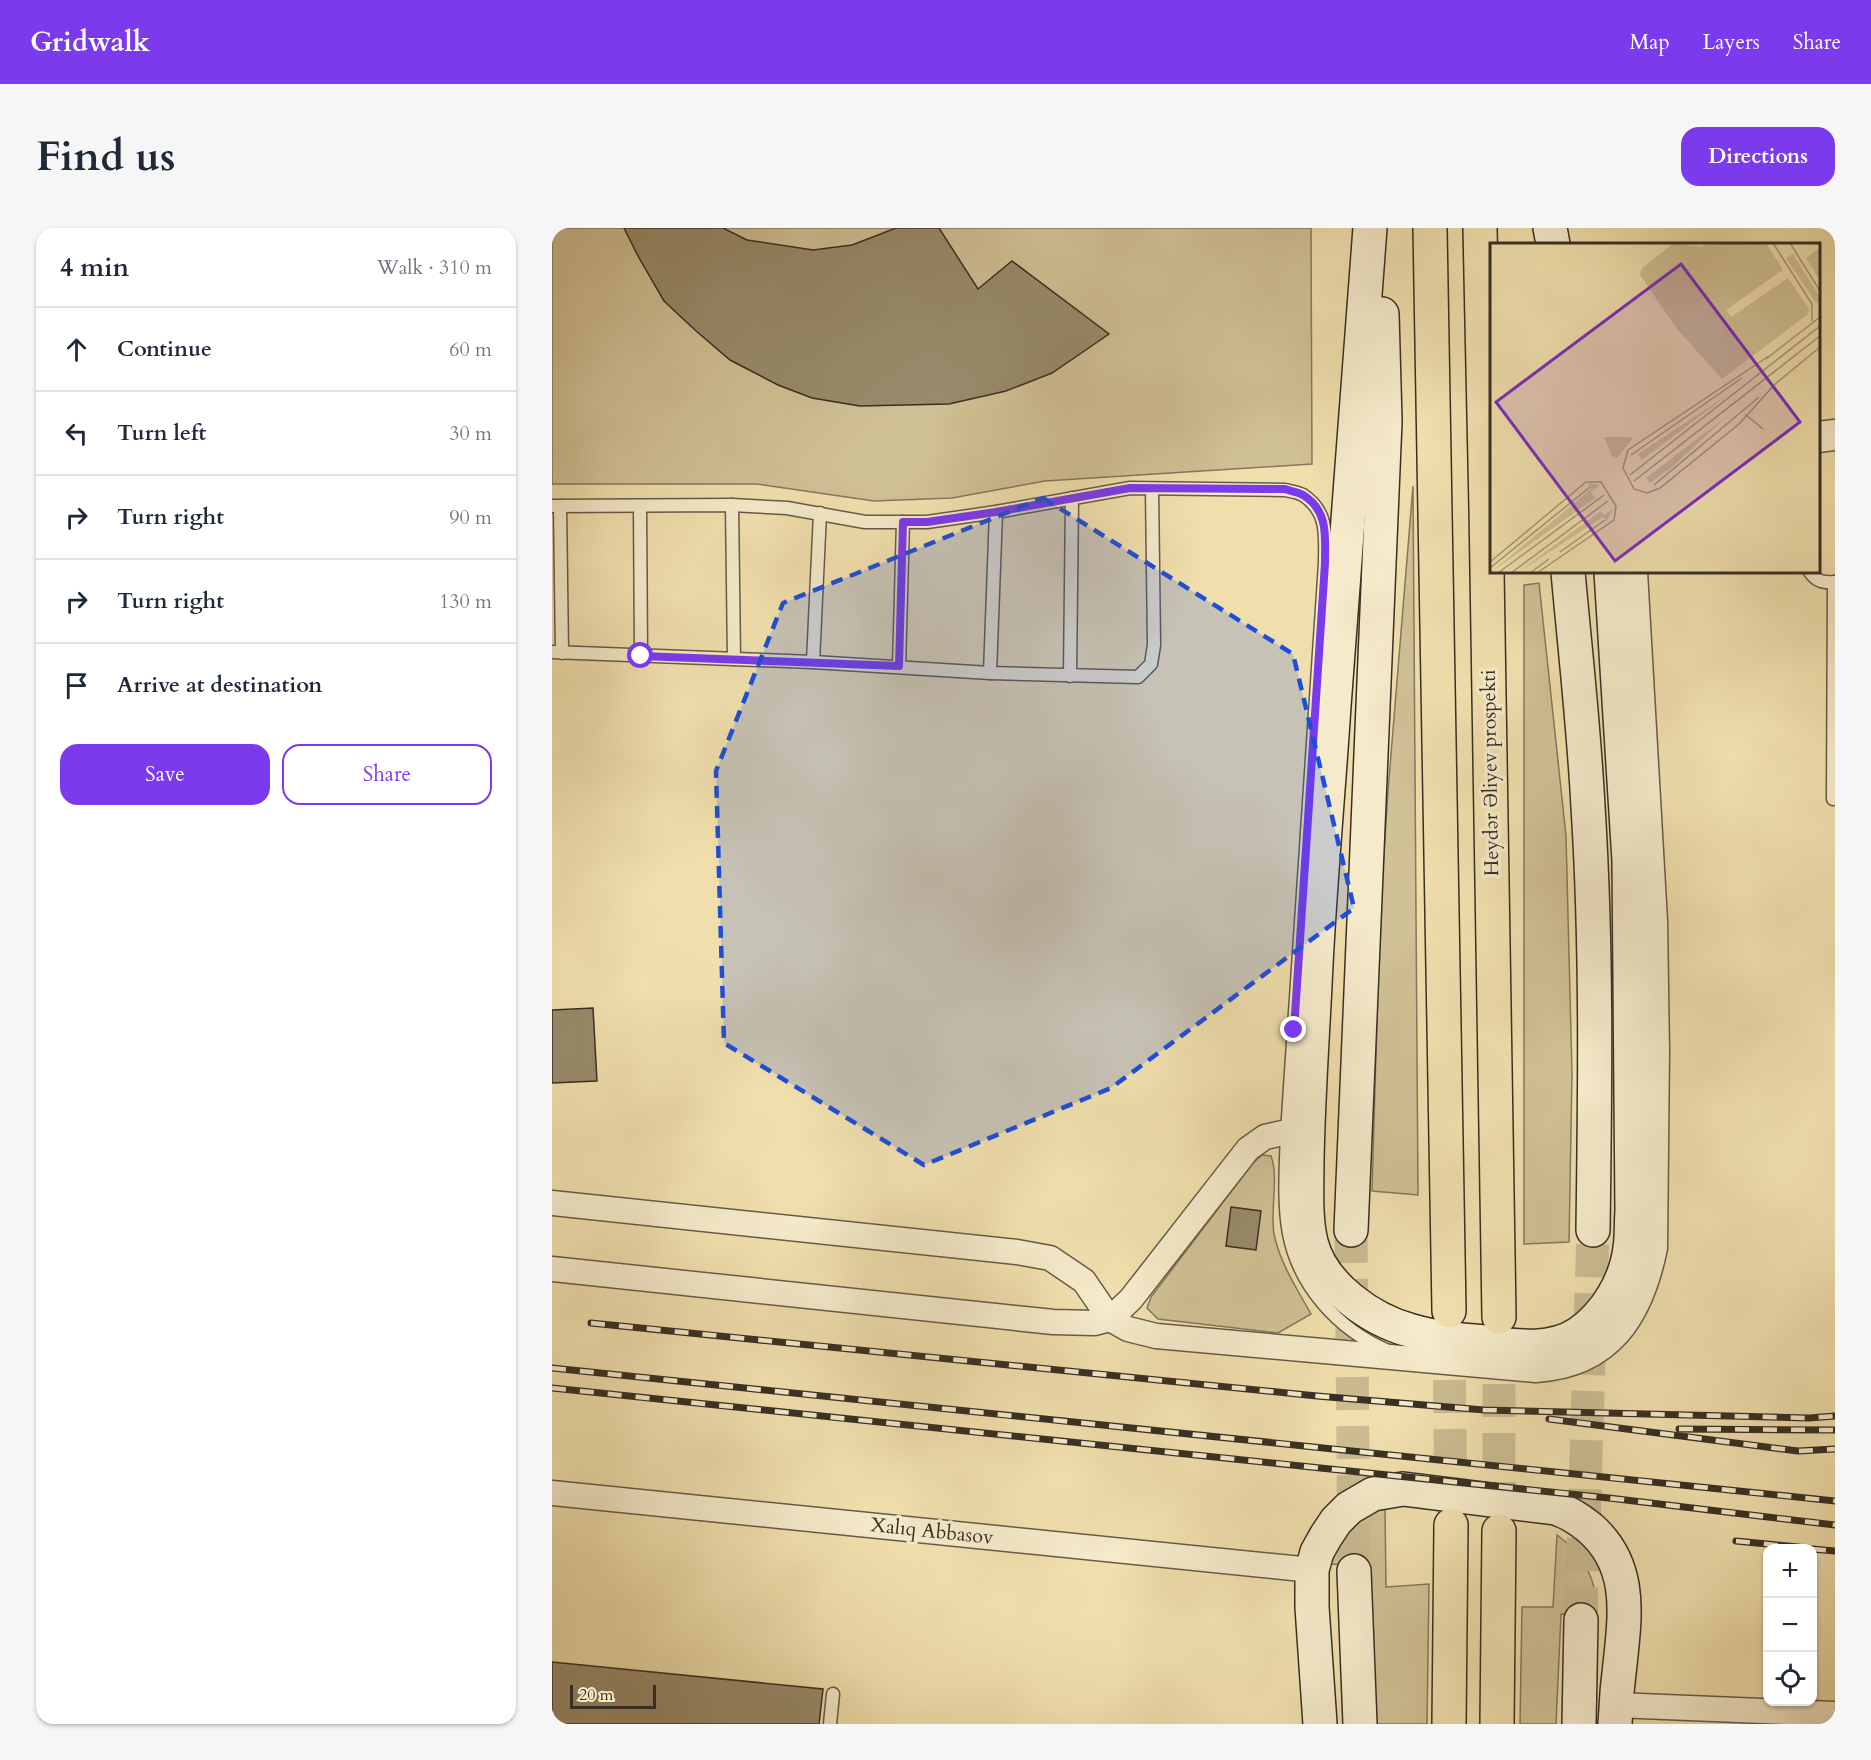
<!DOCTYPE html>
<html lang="en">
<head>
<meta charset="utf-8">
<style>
	:root { --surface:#fff; --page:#f6f6f7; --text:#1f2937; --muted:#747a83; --line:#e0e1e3; --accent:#7c3aed }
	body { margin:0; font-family:Cardo,serif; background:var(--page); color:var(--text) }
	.controls { position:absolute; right:18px; bottom:18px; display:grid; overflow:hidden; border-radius:12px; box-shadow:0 2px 4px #0004 }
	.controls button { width:54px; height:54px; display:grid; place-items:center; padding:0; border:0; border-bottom:2px solid var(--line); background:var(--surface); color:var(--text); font:30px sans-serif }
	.scale { position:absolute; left:18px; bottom:15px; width:86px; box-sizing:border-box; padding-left:6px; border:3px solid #382f24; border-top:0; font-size:16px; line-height:21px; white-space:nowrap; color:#382f24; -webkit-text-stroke:4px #f5eaca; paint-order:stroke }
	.stop { position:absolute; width:18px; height:18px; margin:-14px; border:4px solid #7c3aed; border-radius:50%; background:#fff }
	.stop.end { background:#7c3aed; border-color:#fff; box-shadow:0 2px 6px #0008 }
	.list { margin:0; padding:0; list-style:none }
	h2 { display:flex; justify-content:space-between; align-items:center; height:78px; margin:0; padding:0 24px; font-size:26px }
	h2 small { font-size:20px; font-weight:400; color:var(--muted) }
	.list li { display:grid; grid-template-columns:39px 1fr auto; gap:18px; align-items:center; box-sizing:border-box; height:84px; padding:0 24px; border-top:2px solid var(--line) }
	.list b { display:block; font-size:22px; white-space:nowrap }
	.list em { font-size:20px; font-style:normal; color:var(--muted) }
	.actions { display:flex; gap:12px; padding:18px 24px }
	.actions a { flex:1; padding:14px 0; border:2px solid var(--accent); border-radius:18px; text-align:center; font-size:21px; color:var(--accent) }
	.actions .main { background:var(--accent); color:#fff }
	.icon { flex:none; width:33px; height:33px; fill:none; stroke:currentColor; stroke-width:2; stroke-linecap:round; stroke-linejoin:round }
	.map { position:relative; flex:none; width:1283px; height:1496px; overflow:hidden; border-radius:18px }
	header { display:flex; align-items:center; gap:36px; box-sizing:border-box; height:84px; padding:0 30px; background:var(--accent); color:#fff }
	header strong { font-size:28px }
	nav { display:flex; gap:33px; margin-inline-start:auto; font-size:21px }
	.intro { display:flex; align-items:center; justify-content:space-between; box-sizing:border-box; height:144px; padding:0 36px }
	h1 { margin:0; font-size:42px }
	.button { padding:15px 27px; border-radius:18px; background:var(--accent); color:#fff; font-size:21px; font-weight:700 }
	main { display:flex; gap:36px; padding:0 36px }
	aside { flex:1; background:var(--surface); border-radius:18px; box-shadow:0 2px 4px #0004 }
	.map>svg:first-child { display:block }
	.green { fill:#d1c196; stroke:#84785d; stroke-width:1.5 }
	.building { fill:#988b6b; stroke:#382f24; stroke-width:1.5 }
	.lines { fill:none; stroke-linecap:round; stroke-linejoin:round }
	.secondary-tunnel { stroke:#cbbc92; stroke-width:33; stroke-dasharray:33 16; stroke-linecap:butt }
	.trunk-tunnel { stroke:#cbbc92; stroke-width:33; stroke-dasharray:33 16; stroke-linecap:butt }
	.service-casing { stroke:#665b46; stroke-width:15 }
	.minor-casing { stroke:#665b46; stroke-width:27 }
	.tertiary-casing { stroke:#665b46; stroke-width:33 }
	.secondary-casing { stroke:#382f24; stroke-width:36 }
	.trunk-casing { stroke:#382f24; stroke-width:36 }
	.service { stroke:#f5eaca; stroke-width:12 }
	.minor { stroke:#f5eaca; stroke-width:24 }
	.tertiary { stroke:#f5eaca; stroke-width:30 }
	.secondary { stroke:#f5eaca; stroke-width:33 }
	.trunk { stroke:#f0dfad; stroke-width:33 }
	.rail-casing { stroke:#382f24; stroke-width:7 }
	.rail { stroke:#f5eaca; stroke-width:4.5; stroke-dasharray:14; stroke-linecap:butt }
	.route { stroke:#7c3aed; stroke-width:8 }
	.marked { fill:#1d4ed8; fill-opacity:0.2; stroke:#1d4ed8; stroke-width:4.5; stroke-dasharray:12 8; stroke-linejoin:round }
	.labels { text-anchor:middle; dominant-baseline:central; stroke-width:6; stroke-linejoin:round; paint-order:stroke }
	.street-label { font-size:20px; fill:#382f24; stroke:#f5eaca }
	.inset-road { fill:none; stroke:#a69976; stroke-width:1.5 }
	.view { fill:#7b2cbf; fill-opacity:0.15; stroke:#7b2cbf; stroke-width:3 }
	.inset-edge { fill:none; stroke:#382f24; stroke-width:3 }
</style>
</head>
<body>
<header>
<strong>Gridwalk</strong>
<nav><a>Map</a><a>Layers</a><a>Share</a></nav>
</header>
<div class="intro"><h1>Find us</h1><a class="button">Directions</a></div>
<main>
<aside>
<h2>4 min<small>Walk · 310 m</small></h2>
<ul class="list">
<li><svg class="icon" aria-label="ahead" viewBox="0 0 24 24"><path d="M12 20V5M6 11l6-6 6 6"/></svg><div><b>Continue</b></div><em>60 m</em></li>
<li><svg class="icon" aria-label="left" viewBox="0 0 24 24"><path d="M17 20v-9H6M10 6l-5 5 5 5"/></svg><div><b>Turn left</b></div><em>30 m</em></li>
<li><svg class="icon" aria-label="right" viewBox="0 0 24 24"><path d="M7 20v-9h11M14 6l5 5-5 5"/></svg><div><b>Turn right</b></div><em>90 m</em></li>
<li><svg class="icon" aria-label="right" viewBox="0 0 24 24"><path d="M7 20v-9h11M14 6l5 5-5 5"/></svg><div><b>Turn right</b></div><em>130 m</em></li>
<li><svg class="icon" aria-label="arrive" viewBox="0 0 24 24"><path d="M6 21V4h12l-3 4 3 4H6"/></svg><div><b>Arrive at destination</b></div></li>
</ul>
<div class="actions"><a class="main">Save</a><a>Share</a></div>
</aside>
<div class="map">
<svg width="1283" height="1496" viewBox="0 0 1283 1496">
	<rect width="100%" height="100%" fill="#f0dfad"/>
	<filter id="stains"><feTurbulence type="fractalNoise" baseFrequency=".00333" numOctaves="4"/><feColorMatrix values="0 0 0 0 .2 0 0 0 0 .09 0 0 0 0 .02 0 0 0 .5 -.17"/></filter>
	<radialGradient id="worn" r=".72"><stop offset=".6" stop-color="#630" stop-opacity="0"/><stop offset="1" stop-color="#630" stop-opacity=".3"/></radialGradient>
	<g class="green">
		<polygon points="0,0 759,0 760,236 493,253 400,270 322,273 205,256 0,256"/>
		<polygon points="861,258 866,967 820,963 828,686 836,563"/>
		<polygon points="987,355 1014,608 1020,845 1017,1014 972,1016 972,357"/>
		<path d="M710,927L719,928C727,948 718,983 722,1006C728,1035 745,1061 759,1086L726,1105L606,1091L595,1080L599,1069L701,935Z"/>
		<path d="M833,1280L834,1359L877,1356L875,1496H822L815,1338L778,1336C793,1304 796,1289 833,1280Z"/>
		<path d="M1005,1307C1033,1327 1046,1355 1045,1388L1009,1386L1004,1496H968L970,1379H1001Z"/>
	</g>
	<g class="building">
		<polygon points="72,0 171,0 195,12 261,22 300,17 344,0 387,0 426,61 460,33 557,106 500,145 454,163 397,176 308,178 260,170 226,157 178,132 143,102 112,73 87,30"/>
		<polygon points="41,780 45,853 0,855 0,782"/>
		<polygon points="679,979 709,983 704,1022 674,1018"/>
		<polygon points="0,1434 271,1461 267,1496 0,1496"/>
	</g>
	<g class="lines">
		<g class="secondary-tunnel">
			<polyline points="799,1002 802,1343"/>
			<polyline points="1029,1392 1041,1002"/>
		</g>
		<g class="trunk-tunnel">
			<polyline points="897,1103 899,1294"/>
			<polyline points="947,1107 947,1301"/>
		</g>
		<defs>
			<g id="service">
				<polyline points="180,277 182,431"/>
				<path d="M0,278L180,277L235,280L313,294H375L444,284L578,260L733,262C738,263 746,264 751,267C777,284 773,309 773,335L735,904C734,937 731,973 737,1006C747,1058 786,1101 834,1122"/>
				<polyline points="8,278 10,425"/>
				<polyline points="88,278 89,428"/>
				<path d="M1258,344C1265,354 1272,355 1283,354"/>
				<polyline points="0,424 261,434 438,445 586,449 599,436 602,417 600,261"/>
				<polyline points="261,434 268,285"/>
				<polyline points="347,438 351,294"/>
				<polyline points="438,445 444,284"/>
				<polyline points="518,448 520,270"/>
				<polyline points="1281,571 1282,354"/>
				<polyline points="278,1496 281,1466"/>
			</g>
			<g id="minor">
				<path d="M0,975L465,1024L498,1030L532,1053L558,1091L576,1101L604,1108L984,1142C1059,1137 1089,1088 1103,1020L1105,823L1103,693L1083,344"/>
				<polyline points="0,1041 501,1094 543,1095 558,1091 579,1071 696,921 713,909 735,904 756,904"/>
				<polyline points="0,1265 760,1342"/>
				<polyline points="1064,1477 1283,1486"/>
			</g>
			<polyline id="tertiary" points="1266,209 1283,207"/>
			<g id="secondary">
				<path d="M818,0C806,159 794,318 782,478C776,571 767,664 763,757C760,816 756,874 755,933C755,960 753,989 759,1014C770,1058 819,1092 860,1103C884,1110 908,1112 933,1114C964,1118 998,1124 1026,1106C1054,1087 1074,1053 1078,1020C1080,1008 1079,995 1080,983L1077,633L1059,344"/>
				<polyline points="998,0 1001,16"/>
				<path d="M1016,344C1023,422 1032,500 1036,579C1045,720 1043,861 1041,1002"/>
				<polyline points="799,1002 833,193 830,86"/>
				<polyline points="802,1343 808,1496"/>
				<path d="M768,1496L760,1379V1342L765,1324L774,1308L784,1293L797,1280L821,1266L851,1261L1003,1280C1017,1284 1027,1291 1038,1300C1078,1335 1074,1380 1069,1427C1066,1450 1064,1473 1063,1496"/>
				<polyline points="1027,1496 1029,1392"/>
			</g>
			<g id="trunk">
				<polyline points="878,0 897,1083"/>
				<polyline points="928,0 934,280 947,1089"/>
				<polyline points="897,1496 899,1297"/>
				<polyline points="945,1496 947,1303"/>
			</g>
		</defs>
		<use href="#service" class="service-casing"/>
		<use href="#minor" class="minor-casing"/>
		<use href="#tertiary" class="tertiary-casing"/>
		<use href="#secondary" class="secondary-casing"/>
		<use href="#trunk" class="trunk-casing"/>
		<use href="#service" class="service"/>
		<use href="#minor" class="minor"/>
		<use href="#tertiary" class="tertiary"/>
		<use href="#secondary" class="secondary"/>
		<use href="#trunk" class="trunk"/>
		<defs>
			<g id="rail">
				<polyline points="39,1095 765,1168 932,1182 1257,1190 1283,1188"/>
				<polyline points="0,1140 1283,1273"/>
				<polyline points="0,1160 1057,1270 1283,1297"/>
				<polyline points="997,1191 1246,1223 1283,1221"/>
				<polyline points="1127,1201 1283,1202"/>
				<polyline points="1184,1313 1255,1320"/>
				<polyline points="1260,1321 1283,1323"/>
			</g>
		</defs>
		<use href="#rail" class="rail-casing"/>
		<use href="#rail" class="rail"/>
	</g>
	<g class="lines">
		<path class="route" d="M89,428L347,438L351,294H375L444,284L578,260L733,261C738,263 746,264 751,267C777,283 773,309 773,335L742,802"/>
	</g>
	<path class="marked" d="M491,270L741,426L802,680L559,860L372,937L172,815L164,543L231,375Z"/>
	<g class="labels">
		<g class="street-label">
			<text transform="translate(938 545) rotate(-91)">Heydər Əliyev prospekti</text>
			<text transform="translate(380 1303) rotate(6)">Xalıq Abbasov</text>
		</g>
	</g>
	<g transform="translate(938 15)">
		<rect width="330" height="330" fill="#f0dfad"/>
		<path d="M184,0L211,4L219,0H276L293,27L236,67L241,74L298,35L319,66L318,71L232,136L187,86L150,32L152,25ZM330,5V38L316,15ZM303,11L330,54V59L326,60L296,15ZM239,151L152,217L148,211ZM237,173L181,225L160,240L156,235ZM114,194H140L143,195L127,215L122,213ZM98,240L110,242L101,249L105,255L0,330L101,246ZM123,266L117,278L113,274L27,330L111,268L114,272Z" fill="#d1c196"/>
		<path class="inset-road" d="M283,0L322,61V78M300,0L330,48M279,113L138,207L133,225L144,246L157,250L170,245L249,181L286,140M276,116L330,74M284,142L330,104M255,171L273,186M141,212L252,135M140,232L330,83M144,238L330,93M164,242L269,154M70,309L115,277M0,319L96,239H111L126,263L124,277L47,330M0,325L100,244M8,330L114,252M21,330L118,258M40,330L59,316"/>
		<path class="view" d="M191,21L310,179L125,318L6,159Z"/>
		<rect width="330" height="330" class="inset-edge"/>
	</g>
	<rect width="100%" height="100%" filter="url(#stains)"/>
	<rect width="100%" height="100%" fill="url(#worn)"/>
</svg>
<div class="controls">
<button>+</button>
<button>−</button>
<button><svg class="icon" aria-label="locate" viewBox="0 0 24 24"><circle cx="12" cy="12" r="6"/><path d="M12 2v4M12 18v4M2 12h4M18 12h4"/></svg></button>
</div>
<div class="scale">20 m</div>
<div class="stop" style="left:89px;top:428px"></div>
<div class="stop end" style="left:742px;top:802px"></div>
</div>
</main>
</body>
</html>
